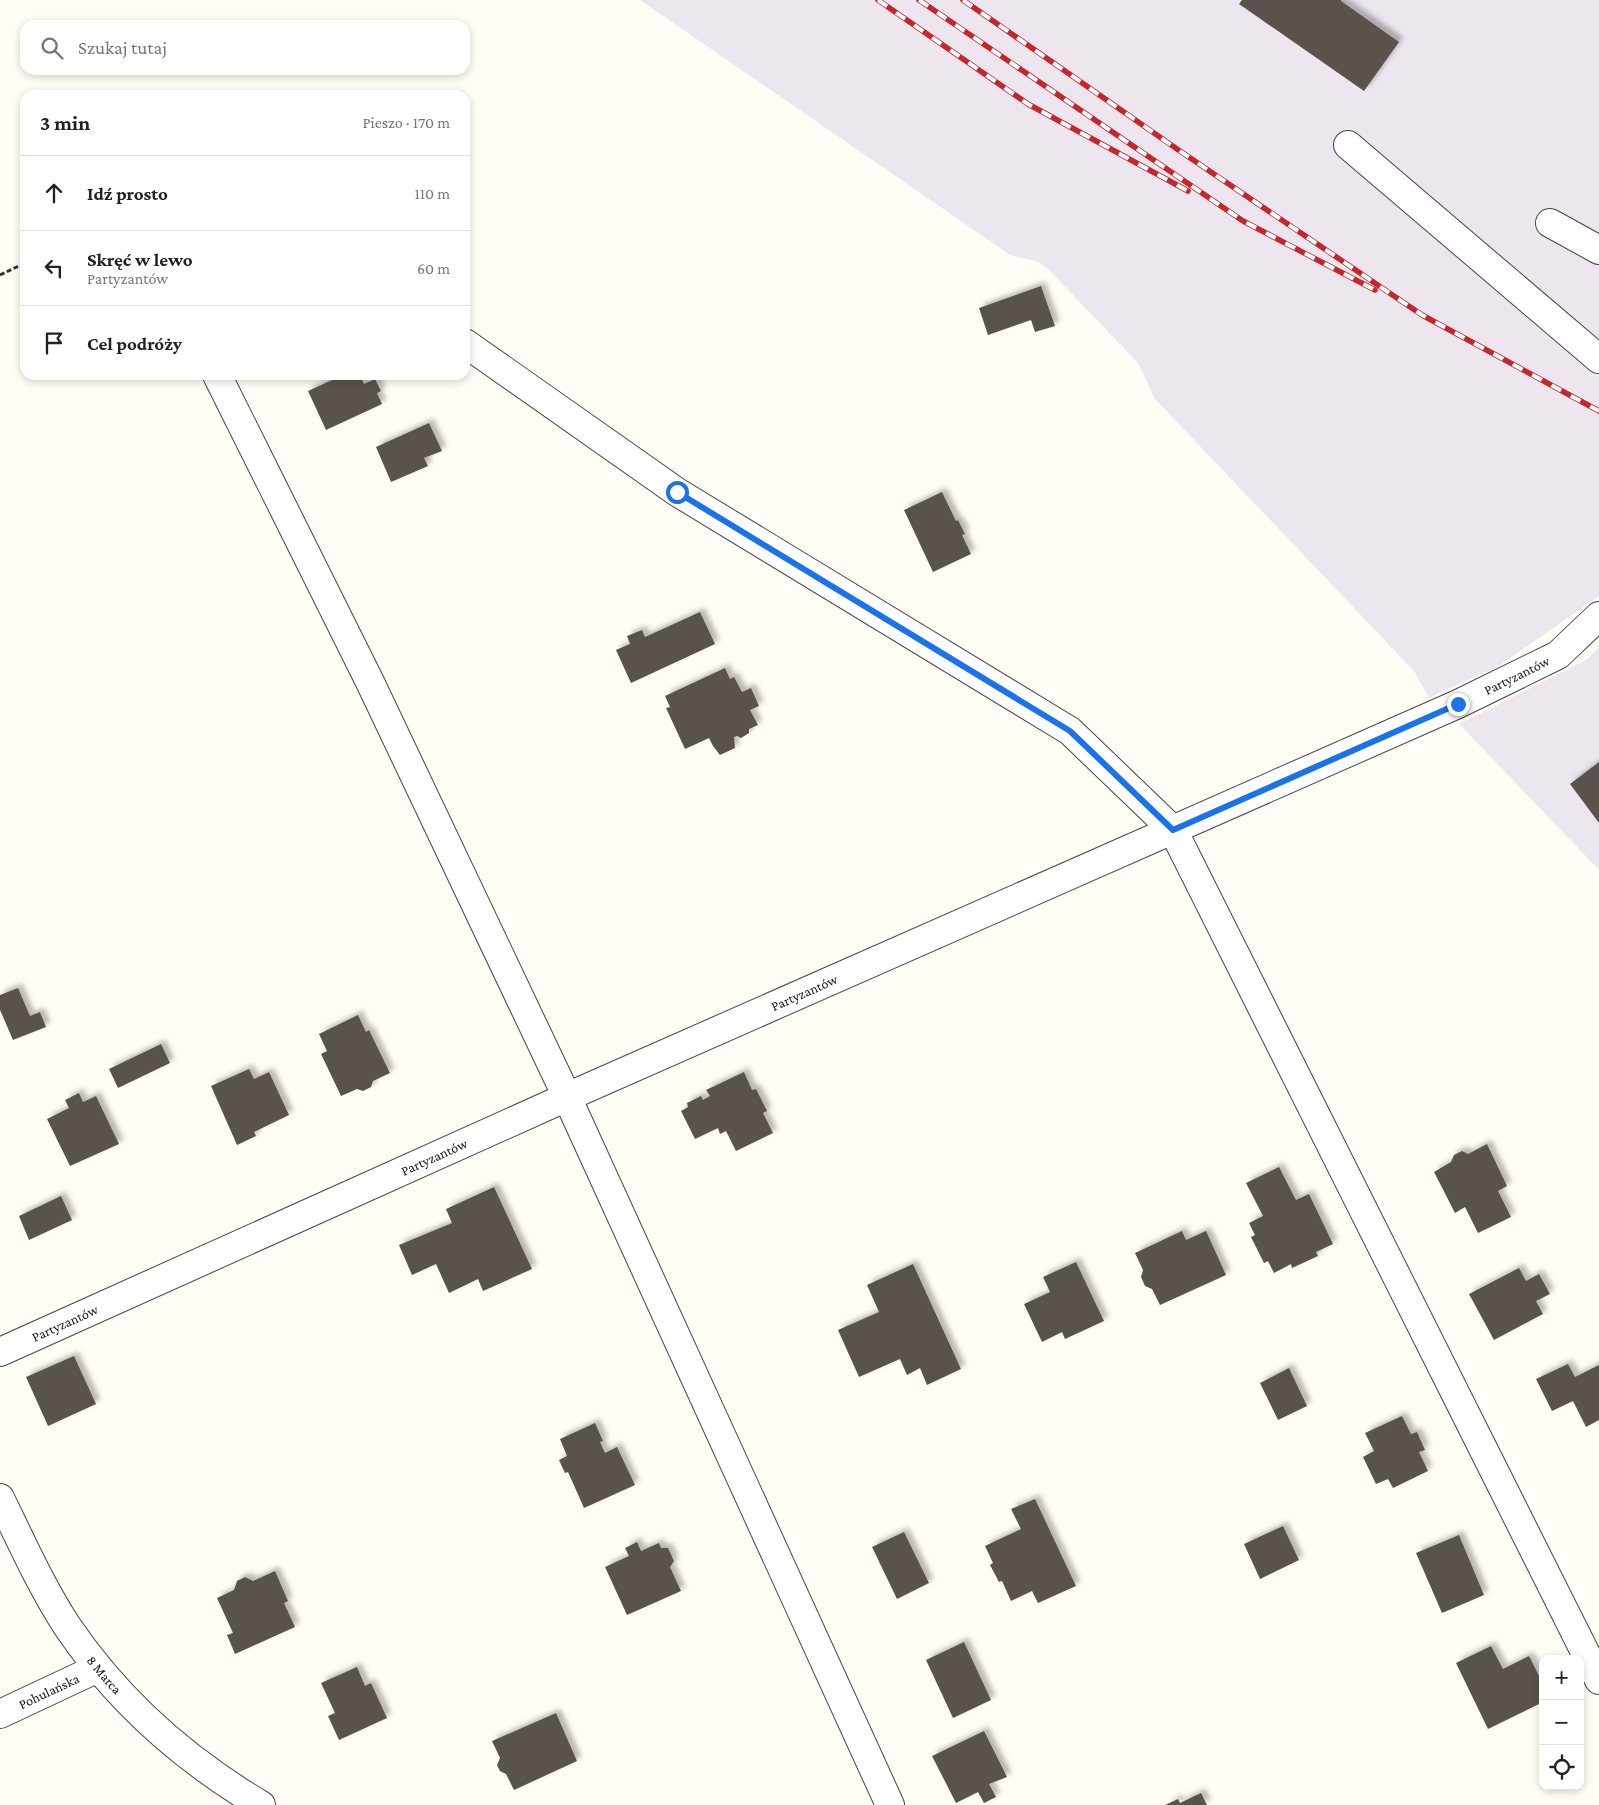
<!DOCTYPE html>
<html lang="pl">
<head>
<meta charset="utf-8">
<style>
	:root { --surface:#fff; --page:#f6f6f6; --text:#202124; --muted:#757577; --line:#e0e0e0 }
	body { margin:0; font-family:"Crimson Pro",serif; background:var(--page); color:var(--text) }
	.controls { position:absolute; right:15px; bottom:15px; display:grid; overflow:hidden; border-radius:10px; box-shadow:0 2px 8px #0003 }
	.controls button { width:45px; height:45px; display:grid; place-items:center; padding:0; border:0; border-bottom:1px solid var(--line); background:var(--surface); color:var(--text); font:25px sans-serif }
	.stop { position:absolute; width:15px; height:15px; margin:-11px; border:4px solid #1a73e8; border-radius:50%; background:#fff }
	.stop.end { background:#1a73e8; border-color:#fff; box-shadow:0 1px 5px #0008 }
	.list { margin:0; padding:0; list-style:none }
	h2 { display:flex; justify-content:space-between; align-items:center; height:65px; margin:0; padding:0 20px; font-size:21px }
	h2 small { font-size:16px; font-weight:400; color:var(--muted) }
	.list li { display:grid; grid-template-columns:32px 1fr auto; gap:15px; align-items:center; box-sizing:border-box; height:75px; padding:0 20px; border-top:1px solid var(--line) }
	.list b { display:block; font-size:19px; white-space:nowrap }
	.list p { margin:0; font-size:16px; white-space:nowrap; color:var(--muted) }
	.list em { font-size:16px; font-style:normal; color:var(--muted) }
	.icon { flex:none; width:28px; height:28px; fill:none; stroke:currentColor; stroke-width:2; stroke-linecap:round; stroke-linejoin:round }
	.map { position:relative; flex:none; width:1599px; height:1805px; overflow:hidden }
	.search { position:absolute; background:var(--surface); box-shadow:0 2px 8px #0003; left:20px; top:20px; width:450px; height:55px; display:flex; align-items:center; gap:12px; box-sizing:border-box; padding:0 18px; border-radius:15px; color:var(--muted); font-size:19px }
	.panel { position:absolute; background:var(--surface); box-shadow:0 2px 8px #0003; left:20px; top:90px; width:450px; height:290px; border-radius:15px }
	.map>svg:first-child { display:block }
	.industrial { fill:#eee6ef }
	.building { fill:#5a524d; filter:url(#shadow) }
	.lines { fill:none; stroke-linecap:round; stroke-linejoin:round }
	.minor-casing { stroke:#444; stroke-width:30 }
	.path { stroke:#333; stroke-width:3; stroke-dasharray:5 2.5; stroke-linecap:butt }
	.minor { stroke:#fff; stroke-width:28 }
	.rail-casing { stroke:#c4262e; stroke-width:5.5 }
	.rail { stroke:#fff; stroke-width:4; stroke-dasharray:11; stroke-linecap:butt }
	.route { stroke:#1a73e8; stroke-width:6 }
	.labels { text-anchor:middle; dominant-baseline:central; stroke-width:5; stroke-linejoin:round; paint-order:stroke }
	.street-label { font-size:14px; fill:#111; stroke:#fff }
</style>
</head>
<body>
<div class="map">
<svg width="1599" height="1805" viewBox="0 0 1599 1805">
	<defs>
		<filter id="shadow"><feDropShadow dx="4.5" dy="-4.5" stdDeviation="2.5" flood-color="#0004"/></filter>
	</defs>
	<rect width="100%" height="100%" fill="#fffdf5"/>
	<g class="industrial">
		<polygon points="640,0 1599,0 1599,596 1499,666 1429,698 1414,671 1155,399 1138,363 1049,270 1039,262 1010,255"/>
		<polygon points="1599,647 1599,870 1459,724 1586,660"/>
	</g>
	<g class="building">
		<polygon points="1242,0 1341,0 1341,1 1399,42 1364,91 1239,4"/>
		<polygon points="1041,286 1055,326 1035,332 1031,320 988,335 979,308"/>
		<polygon points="343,375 360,375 364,384 375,379 381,391 377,393 382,404 326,430 308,391"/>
		<polygon points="429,423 442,451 424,458 428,466 391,482 376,447"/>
		<polygon points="942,492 956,521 958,520 965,534 962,535 971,554 933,572 904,510"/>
		<polygon points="700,612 715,644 631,683 616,650 630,644 627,636 642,630 645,637"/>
		<polygon points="725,668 730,679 734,677 742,692 751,688 759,706 750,710 758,725 749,729 749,733 741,738 737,736 734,737 735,748 720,755 713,746 709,738 685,749 666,708 670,707 665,696"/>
		<polygon points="1599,762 1599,823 1570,784"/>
		<polygon points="18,988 30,1016 40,1012 46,1027 13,1040 0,1010 0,995"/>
		<polygon points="358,1015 366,1032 369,1030 390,1073 373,1081 371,1087 363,1091 357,1089 341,1096 321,1054 327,1051 319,1034"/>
		<polygon points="161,1044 170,1063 118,1088 109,1069"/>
		<polygon points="249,1069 254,1079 269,1072 289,1115 254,1132 256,1136 237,1145 211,1086"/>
		<polygon points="744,1072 752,1090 756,1089 767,1111 763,1113 773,1133 736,1151 726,1131 720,1134 718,1128 695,1139 681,1111 688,1107 687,1103 701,1096 703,1100 710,1096 706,1090"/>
		<polygon points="79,1093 83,1102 96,1096 119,1144 70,1166 47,1119 69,1108 65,1100"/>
		<polygon points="1487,1144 1507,1186 1498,1191 1511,1217 1478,1233 1465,1207 1455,1213 1434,1172 1451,1162 1454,1155 1462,1151 1468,1154"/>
		<polygon points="1279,1167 1296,1200 1309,1194 1333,1244 1316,1252 1318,1256 1292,1268 1291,1264 1274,1273 1268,1261 1264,1263 1251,1237 1255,1235 1249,1223 1263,1216 1246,1183"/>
		<polygon points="494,1187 532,1269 483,1291 478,1279 449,1293 436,1264 412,1275 399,1245 452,1223 446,1209"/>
		<polygon points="61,1196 72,1220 29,1240 19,1216"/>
		<polygon points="1182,1231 1186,1240 1206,1231 1226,1275 1160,1305 1152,1289 1145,1286 1141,1277 1143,1270 1135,1253"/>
		<polygon points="1076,1262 1104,1321 1065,1339 1062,1332 1042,1342 1024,1304 1050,1292 1043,1277"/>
		<polygon points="913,1264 961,1369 927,1385 920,1368 907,1375 900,1359 859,1377 838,1330 879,1312 867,1285"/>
		<polygon points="1519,1268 1526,1281 1539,1274 1550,1294 1536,1301 1543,1314 1494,1340 1469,1294"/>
		<polygon points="74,1356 96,1404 48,1426 26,1377"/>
		<polygon points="1568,1364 1575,1377 1599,1365 1599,1420 1586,1427 1573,1401 1552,1411 1536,1379"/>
		<polygon points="1289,1368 1307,1406 1278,1420 1260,1383"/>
		<polygon points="1402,1416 1411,1434 1417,1432 1425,1450 1419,1452 1428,1471 1393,1488 1388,1479 1376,1484 1363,1457 1374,1451 1365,1433"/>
		<polygon points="595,1423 603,1441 600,1442 605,1453 617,1447 635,1485 584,1508 568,1472 565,1473 559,1460 567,1456 560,1439"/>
		<polygon points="1035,1499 1076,1586 1038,1603 1032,1591 1011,1601 1002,1581 999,1582 990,1565 993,1563 985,1546 1021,1529 1011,1509"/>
		<polygon points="1283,1526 1299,1560 1260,1579 1244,1544"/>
		<polygon points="904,1532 929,1583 897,1599 872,1547"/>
		<polygon points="1459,1535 1484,1595 1442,1613 1416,1553"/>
		<polygon points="637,1542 641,1551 659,1543 661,1548 668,1548 674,1561 670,1567 681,1591 627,1615 605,1567 629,1556 625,1548"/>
		<polygon points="275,1571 288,1601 284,1603 295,1627 235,1654 227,1635 233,1633 217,1598 234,1590 237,1581 245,1577 253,1581"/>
		<polygon points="964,1642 991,1700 953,1718 926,1660"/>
		<polygon points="1491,1646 1503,1669 1529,1656 1543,1684 1543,1702 1488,1729 1456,1663"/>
		<polygon points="357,1667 365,1686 371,1683 387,1718 339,1740 328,1716 335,1713 321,1683"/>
		<polygon points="556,1713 577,1761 514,1790 506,1774 500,1771 497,1765 500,1758 492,1741"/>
		<polygon points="984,1731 1007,1777 989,1784 996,1797 984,1803 978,1792 956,1803 932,1756"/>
		<polygon points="1201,1793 1207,1805 1165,1805 1178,1799 1180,1803"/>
	</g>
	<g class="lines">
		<defs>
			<g id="minor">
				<polyline points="1348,145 1599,359"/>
				<polyline points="1550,223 1599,250"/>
				<polyline points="465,343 677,492 1070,731 1173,830 1599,1680"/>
				<polyline points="217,375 370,682 567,1097 890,1805"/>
				<path id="s1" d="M0,1352L567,1097L1458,704L1558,655L1599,616"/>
				<path id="s2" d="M0,1498C21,1541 41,1586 67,1626C117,1700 185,1760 261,1805"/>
				<path id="s3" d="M0,1714L98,1668"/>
			</g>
		</defs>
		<use href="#minor" class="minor-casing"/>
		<polyline class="path" points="0,275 25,263"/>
		<use href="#minor" class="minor"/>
		<defs>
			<g id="rail">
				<polyline points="878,0 1028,104 1188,191"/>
				<polyline points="919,0 1243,221 1375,290"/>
				<polyline points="963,0 1177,149 1422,315 1599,411"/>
			</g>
		</defs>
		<use href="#rail" class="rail-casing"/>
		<use href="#rail" class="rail"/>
	</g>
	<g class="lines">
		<polyline class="route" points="677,492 1070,731 1173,830 1458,704"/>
	</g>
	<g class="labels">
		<g class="street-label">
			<text stroke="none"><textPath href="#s1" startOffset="1661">Partyzantów</textPath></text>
			<text stroke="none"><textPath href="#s1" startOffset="881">Partyzantów</textPath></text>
			<text stroke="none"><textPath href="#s1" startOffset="476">Partyzantów</textPath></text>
			<text stroke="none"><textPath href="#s1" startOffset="71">Partyzantów</textPath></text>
			<text stroke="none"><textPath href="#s2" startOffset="206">8 Marca</textPath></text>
			<text stroke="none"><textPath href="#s3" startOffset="54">Pohulańska</textPath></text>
		</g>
	</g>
</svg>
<div class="controls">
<button>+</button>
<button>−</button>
<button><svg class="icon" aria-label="locate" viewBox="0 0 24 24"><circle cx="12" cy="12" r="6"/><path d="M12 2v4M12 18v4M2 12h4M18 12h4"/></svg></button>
</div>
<div class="stop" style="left:677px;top:492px"></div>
<div class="stop end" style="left:1458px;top:704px"></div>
<div class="search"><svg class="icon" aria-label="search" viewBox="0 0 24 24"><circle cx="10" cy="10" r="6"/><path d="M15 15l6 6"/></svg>Szukaj tutaj</div>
<section class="panel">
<h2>3 min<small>Pieszo · 170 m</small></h2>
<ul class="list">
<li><svg class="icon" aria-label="ahead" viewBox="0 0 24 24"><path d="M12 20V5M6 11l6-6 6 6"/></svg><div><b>Idź prosto</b></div><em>110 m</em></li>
<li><svg class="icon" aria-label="left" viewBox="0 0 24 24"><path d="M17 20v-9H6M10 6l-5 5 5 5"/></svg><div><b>Skręć w lewo</b><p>Partyzantów</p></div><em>60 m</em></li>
<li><svg class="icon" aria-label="arrive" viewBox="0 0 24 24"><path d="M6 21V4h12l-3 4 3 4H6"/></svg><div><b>Cel podróży</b></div></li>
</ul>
</section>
</div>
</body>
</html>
